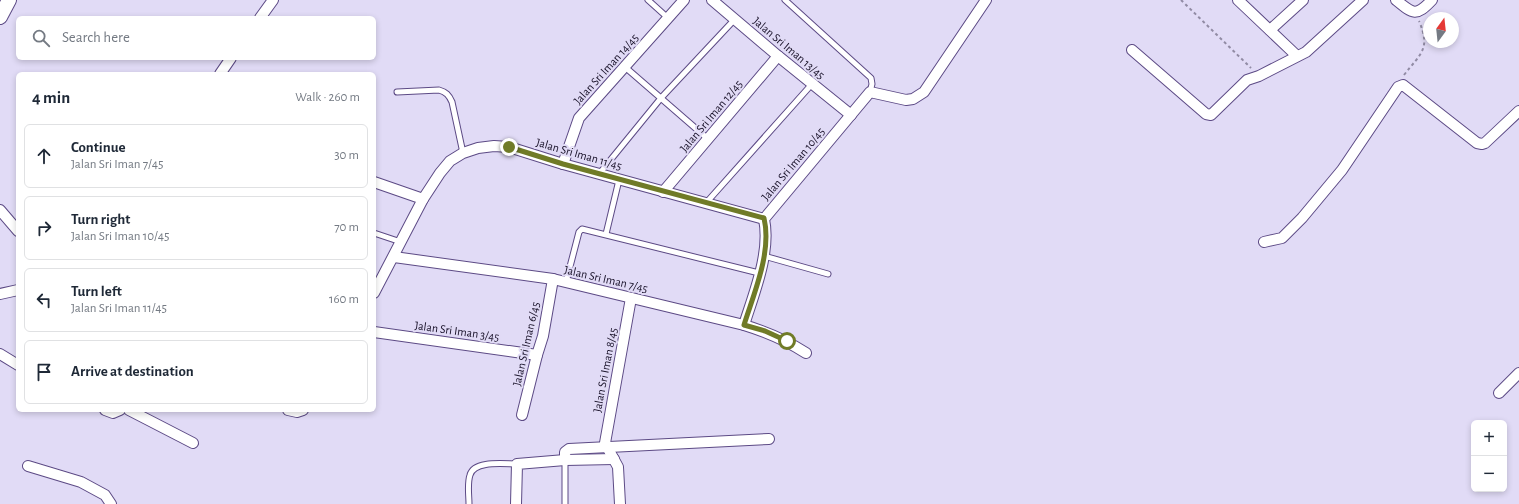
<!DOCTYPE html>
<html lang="en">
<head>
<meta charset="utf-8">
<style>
	:root { --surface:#fff; --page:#f6f6f7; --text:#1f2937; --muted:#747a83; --line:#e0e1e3 }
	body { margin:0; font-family:"Alegreya Sans",sans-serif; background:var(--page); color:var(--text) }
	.controls { position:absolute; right:12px; bottom:12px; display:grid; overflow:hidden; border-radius:6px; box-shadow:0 2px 6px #0003 }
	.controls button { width:36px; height:36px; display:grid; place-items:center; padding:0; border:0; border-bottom:1px solid var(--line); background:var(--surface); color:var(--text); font:20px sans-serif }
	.compass { position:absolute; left:1423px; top:12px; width:36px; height:36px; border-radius:50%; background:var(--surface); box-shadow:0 2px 6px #0003; rotate:15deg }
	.stop { position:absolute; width:12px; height:12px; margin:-9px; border:3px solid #707b27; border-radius:50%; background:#fff }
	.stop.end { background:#707b27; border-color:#fff; box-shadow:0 1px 4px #0008 }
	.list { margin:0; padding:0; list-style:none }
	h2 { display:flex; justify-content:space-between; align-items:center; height:52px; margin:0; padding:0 16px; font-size:17px }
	h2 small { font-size:13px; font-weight:400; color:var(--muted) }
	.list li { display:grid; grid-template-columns:26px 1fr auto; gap:12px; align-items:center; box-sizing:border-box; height:64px; margin:0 8px 8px; padding:0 8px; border:1px solid var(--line); border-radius:6px }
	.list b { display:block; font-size:15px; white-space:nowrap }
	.list p { margin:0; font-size:13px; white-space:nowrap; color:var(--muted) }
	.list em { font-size:13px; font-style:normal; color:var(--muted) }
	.icon { flex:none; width:22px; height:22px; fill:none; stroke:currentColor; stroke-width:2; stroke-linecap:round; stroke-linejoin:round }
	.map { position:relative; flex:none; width:1519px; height:504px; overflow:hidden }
	.search { position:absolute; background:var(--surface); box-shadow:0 2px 6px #0003; left:16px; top:16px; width:360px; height:44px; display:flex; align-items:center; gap:10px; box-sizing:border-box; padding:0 14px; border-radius:6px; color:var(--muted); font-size:15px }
	.panel { position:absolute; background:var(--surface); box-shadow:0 2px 6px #0003; left:16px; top:72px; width:360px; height:340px; border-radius:6px }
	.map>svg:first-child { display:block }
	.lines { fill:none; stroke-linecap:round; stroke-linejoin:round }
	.service-casing { stroke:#5c4a85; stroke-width:7 }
	.minor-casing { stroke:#5c4a85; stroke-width:12 }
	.secondary-casing { stroke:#5c4a85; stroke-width:16 }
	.path { stroke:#918ba4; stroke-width:2; stroke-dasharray:3 3; stroke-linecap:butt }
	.service { stroke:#fff; stroke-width:5 }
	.minor { stroke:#fff; stroke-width:10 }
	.secondary { stroke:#fff; stroke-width:14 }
	.route { stroke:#707b27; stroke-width:5 }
	.labels { text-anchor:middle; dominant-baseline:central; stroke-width:4; stroke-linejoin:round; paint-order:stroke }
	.street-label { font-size:12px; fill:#171027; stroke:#e1dbf6 }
</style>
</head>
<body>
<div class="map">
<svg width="1519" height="504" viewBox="0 0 1519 504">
	<rect width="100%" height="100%" fill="#e1dbf6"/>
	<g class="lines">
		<defs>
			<g id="service">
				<polyline points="648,0 668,18"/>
				<polyline points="785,0 871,78 872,84 870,92"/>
				<polyline points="625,67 708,139"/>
				<path d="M397,92L439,90C446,92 449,95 452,102L463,153"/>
				<polyline points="599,174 661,98 735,19"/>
				<polyline points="706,203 812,84"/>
				<polyline points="374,233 401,242"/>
				<polyline points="606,234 619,180"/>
				<polyline points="764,256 828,274"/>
				<polyline points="566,282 579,232 582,229 759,273"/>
				<path d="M469,504C469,495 467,484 470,475C474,460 504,464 517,464"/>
				<polyline points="565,504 565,460"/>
			</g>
			<g id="minor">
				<polyline points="712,0 778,56 851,115"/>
				<polyline points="1238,0 1297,56"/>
				<path d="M1396,0C1413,14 1416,17 1432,0"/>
				<polyline points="260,18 273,0"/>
				<polyline points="1270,30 1303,0"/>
				<polyline points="1132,50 1206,114 1211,115 1247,80 1259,76 1306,52 1363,0"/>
				<polyline points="220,74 231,58"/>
				<polyline points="563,164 579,118 684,0"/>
				<polyline points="374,182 423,199"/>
				<polyline points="663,192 778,56"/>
				<polyline points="0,210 18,231"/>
				<polyline points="1264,242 1282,238 1302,218 1342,170 1398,87 1403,85 1477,143 1482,144 1485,143 1519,111"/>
				<path d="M394,257L553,279L744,325C767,332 786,340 806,353"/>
				<polyline points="374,293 423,199 440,173 450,161 463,153 478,148 494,146 509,147 563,164 764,219"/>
				<polyline points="0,294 18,290"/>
				<path d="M744,325C754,293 771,252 764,219L870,92L906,100L913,99L924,92L986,0"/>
				<polyline points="374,332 537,355"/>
				<polyline points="0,354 18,365"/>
				<polyline points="1499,393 1519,373"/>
				<polyline points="105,410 113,413 120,410"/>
				<polyline points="129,410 193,443"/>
				<polyline points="288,410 297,412 303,410"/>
				<polyline points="522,415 537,355 543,336 553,279"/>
				<polyline points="565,460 565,452 569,449 769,439"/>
				<polyline points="28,466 81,482 105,495 111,504"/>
				<polyline points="516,504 517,464 565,460 614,459"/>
				<polyline points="620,504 618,467 605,443 631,298"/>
			</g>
			<polyline id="secondary" points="0,17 9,0"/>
		</defs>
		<use href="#service" class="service-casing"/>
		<use href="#minor" class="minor-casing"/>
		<use href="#secondary" class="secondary-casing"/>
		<g class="path">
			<polyline points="1181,0 1251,68"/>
			<path d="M1404,75C1421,53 1431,49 1419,21"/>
		</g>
		<use href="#service" class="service"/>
		<use href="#minor" class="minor"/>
		<use href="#secondary" class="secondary"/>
	</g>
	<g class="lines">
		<path class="route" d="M509,147L563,164L764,218C772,252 754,293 744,325L765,331L787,341"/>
	</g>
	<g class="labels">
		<g class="street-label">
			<text transform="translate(789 48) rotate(40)">Jalan Sri Iman 13/45</text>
			<text transform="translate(606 69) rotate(-48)">Jalan Sri Iman 14/45</text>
			<text transform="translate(711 116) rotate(-50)">Jalan Sri Iman 12/45</text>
			<text transform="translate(579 154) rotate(16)">Jalan Sri Iman 11/45</text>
			<text transform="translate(793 164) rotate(-50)">Jalan Sri Iman 10/45</text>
			<text transform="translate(606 279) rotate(13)">Jalan Sri Iman 7/45</text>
			<text transform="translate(457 331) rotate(8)">Jalan Sri Iman 3/45</text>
			<text transform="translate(526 344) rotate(-77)">Jalan Sri Iman 6/45</text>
			<text transform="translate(605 370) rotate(-79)">Jalan Sri Iman 8/45</text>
		</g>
	</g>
</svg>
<div class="controls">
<button>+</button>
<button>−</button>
</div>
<svg class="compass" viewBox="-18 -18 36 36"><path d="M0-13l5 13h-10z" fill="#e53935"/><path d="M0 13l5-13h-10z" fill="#747a83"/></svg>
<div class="stop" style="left:787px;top:341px"></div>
<div class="stop end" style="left:509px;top:147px"></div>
<div class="search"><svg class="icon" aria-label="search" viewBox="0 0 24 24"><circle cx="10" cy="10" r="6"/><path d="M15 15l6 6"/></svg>Search here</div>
<section class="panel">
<h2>4 min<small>Walk · 260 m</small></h2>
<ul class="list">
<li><svg class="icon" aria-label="ahead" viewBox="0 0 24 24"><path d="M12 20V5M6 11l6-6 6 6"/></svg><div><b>Continue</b><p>Jalan Sri Iman 7/45</p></div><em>30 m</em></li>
<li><svg class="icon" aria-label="right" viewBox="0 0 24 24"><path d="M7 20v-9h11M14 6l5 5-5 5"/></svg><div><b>Turn right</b><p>Jalan Sri Iman 10/45</p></div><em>70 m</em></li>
<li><svg class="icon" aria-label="left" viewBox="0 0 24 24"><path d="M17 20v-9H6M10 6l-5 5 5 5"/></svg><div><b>Turn left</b><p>Jalan Sri Iman 11/45</p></div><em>160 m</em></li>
<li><svg class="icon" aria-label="arrive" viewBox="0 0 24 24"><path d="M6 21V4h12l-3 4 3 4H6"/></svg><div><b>Arrive at destination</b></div></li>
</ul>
</section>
</div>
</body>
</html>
